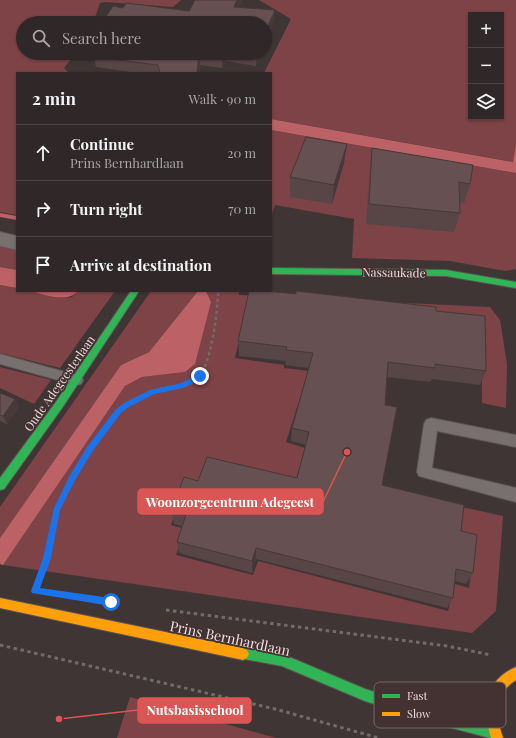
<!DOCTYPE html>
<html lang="en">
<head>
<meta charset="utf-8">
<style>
	:root { --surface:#302828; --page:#3c3434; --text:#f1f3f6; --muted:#a8a6a8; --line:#4b4445 }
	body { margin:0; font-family:"Playfair Display",serif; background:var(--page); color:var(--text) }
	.controls { position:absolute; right:12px; top:12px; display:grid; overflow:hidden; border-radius:0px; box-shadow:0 1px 3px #0004 }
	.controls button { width:36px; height:36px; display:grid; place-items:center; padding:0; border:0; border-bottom:1px solid var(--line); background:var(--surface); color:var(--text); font:20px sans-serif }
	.stop { position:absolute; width:12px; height:12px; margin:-9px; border:3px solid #1a73e8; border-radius:50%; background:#fff }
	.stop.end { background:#1a73e8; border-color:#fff; box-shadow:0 1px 4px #0008 }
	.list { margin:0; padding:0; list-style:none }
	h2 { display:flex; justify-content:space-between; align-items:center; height:52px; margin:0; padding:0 16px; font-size:17px }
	h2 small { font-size:13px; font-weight:400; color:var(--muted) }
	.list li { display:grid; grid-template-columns:26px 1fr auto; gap:12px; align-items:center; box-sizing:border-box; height:56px; padding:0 16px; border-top:1px solid var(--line) }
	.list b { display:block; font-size:15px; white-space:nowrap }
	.list p { margin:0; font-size:13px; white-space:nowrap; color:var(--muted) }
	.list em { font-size:13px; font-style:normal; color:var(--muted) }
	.icon { flex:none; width:22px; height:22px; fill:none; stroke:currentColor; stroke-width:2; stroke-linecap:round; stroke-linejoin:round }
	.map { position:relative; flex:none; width:516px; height:738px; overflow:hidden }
	.search { position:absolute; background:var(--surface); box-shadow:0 1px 3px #0004; left:16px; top:16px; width:256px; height:44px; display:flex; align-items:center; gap:10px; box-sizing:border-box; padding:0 14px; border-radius:22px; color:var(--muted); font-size:15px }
	.panel { position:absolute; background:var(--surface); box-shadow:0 1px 3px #0004; left:16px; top:72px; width:256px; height:220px; border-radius:0px }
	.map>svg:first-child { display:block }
	.green { fill:#7d4346; fill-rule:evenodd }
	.water { fill:#bc6266 }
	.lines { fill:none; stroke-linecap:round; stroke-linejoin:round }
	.stream { fill:#bc6266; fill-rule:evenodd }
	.lane-casing { stroke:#5d5353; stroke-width:2 }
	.street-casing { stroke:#5d5353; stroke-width:2 }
	.fast-casing { stroke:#5d5353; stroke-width:2 }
	.slow-casing { stroke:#5d5353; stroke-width:2 }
	.path-far1 { stroke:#716b6b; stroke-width:2.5; stroke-dasharray:3 3; stroke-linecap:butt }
	.path { stroke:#716b6b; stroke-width:3; stroke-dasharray:3.5 3.5; stroke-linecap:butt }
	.lane { fill:#786f6f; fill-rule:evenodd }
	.street { fill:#786f6f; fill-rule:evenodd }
	.fast { fill:#30b455; fill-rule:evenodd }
	.slow { fill:#ff9f0a; fill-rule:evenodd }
	.wall { fill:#584546 }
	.shaded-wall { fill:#473839 }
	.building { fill:#665051; stroke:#473839 }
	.route { fill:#1a73e8 }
	.labels { text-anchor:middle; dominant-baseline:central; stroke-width:3.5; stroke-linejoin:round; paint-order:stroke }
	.street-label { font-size:12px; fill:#eadddd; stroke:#443131 }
	.near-street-label { font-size:14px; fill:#eadddd; stroke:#443131 }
	.key { fill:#443131; stroke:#766565; stroke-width:1 }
	.key-label { font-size:11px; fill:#eadddd }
	.leader { fill:none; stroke:#db5555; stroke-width:1.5 }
	.callout-dot { fill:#db5555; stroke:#443131; stroke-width:1.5 }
	.callout { fill:#db5555; stroke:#db5555; stroke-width:1.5 }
	.callout-label { font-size:13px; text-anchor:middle; font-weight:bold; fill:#fff }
</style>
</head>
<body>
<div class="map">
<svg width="516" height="738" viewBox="0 0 516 738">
	<rect width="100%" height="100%" fill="#403535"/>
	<g class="green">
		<polygon points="0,0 181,0 173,7 105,2 100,3 93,23 23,23 23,53 76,53 64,68 69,73 17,73 17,215 0,212"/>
		<path d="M259,0H516V144L514,162L271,119V73H264L291,19ZM471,15H501V117H471Z"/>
		<polygon points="271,130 516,173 516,269 505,271 450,261 352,258 354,219 275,205 271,217"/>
		<polygon points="0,245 17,249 17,270 0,267"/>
		<polygon points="0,285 17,288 17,291 30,291 63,298 72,297 78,291 115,291 60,368 0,353"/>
		<polygon points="151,291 198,291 149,352 121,365 0,538 0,507"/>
		<polygon points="206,291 239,291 239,295 490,307 500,320 507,364 506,408 482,403 482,330 247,302 235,358 284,365 284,368 319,372 316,402 300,398 286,442 305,448 294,488 198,490 185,487 171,525 185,529 176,555 253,575 258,561 448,611 455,584 469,588 475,545 458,541 462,507 503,516 496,611 472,633 3,565 125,386 142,377 185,372 211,302"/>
		<polygon points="0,367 51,380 34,404 0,388"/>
		<polygon points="130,697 276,738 117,738"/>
	</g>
	<g class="water">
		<polygon points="271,119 513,162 516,144 516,173 271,130"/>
		<polygon points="0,267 17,270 17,288 0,285"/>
		<path d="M30,291H78C67,304 44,294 30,291Z"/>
		<polygon points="198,291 206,291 211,302 195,364 185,372 142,377 125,386 3,565 0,564 0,538 121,365 149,352"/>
	</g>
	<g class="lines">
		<polygon class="stream" points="0,213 17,216 17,220 0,217"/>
		<defs>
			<g id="lane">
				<polygon points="0,354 76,375 81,376 83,380 81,384 76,385 0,364"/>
				<polygon points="431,418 516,435 516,447 437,431 432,468 516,488 516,502 419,476 417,472 424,424 426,420"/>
			</g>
			<polygon id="street" points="0,232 17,236 17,250 0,246"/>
			<g id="fast">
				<polygon points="271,268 446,270 516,282 516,288 446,276 271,274"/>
				<polygon points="131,291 139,291 62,408 4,489 0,490 0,478 56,402"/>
				<polygon points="243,648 282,654 365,689 441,713 494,727 498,729 500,733 498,737 490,738 441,725 365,701 282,666 239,658 237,654 239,650"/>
			</g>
			<g id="slow">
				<polygon points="0,598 243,648 247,650 249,654 247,658 243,660 0,608"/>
				<path d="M516,667V680C493,695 495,715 503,738H491C482,709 485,680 516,667Z"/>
			</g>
		</defs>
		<use href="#lane" class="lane-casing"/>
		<use href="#street" class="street-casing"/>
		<use href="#fast" class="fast-casing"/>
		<use href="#slow" class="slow-casing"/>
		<path class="path-far1" d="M102,430C117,410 139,393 164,388C175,386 188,387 197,379C211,367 218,310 218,291"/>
		<g class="path">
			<polyline points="37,585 46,560 57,509 77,469 103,429"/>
			<polyline points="166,610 447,646 491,655"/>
			<polyline points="0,645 275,709 379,738"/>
		</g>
		<use href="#lane" class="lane"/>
		<use href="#street" class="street"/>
		<use href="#fast" class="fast"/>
		<use href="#slow" class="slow"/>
	</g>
	<g class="wall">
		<polygon points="96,53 261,53 256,66 226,61 222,68 200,65 199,73 138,73 96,67 94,57"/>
		<polygon points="372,148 470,184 464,203 460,202 460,213 454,232 366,224 370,167"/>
		<polygon points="344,163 332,204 290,197 290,177"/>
		<polygon points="436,311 486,371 480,385 432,379 430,382 387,377 385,405 382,485 461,531 473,573 466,584 455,581 453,598 447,608 256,559 252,573 179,553 177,542 182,526 174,524 171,511 198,481 297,478 306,445 291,441 292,428 309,368 285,365 286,361 239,356 238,341"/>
		<polygon points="0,393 15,399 19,408 7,424 0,421"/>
	</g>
	<g class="shaded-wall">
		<polygon points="237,0 243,0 234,18 234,7"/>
		<polygon points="275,10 275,20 265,44 265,33"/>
		<polygon points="224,53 225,53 226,61 222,68 222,57"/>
		<polygon points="256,53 261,53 256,66"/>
		<polygon points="199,54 200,65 199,73 197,73"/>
		<polygon points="347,144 344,163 332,204 334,185"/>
		<polygon points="15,399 19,408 7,424 3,416"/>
		<polygon points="256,548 256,559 252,573 252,561"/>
	</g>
	<g class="building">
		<polygon points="195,0 237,0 234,7 275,10 265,33 265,23 102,23 113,6 123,8 126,3 189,11"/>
		<polygon points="96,53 224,53 222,57 199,54 197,73 160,73 158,65 94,57"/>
		<polygon points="243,53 256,53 256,55"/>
		<polygon points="306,137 347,144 334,185 290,177"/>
		<polygon points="372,148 473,165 470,184 459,182 460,213 369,204"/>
		<polygon points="249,291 266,291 296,294 296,291 436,307 436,311 485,316 486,371 435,364 435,368 388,362 385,405 397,407 382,485 464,505 461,531 477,535 473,573 456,569 453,598 256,548 252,561 177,542 186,515 171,511 184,477 198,481 207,457 297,478 309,432 292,428 313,353 286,350 287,347 238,341"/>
		<polygon points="0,393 15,399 3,416 0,415"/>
	</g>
	<polygon class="route" points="200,373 204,376 203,378 183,388 154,394 129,407 121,413 92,452 74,482 60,510 51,558 40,588 111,598 114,600 114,605 111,606 32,593 31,591 43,558 54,508 69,477 87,447 116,409 124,403 150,390 182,383"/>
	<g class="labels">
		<g class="street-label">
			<text transform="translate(394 272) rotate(1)">Nassaukade</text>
			<text transform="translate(59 383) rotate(-55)">Oude Adegeesterlaan</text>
		</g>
		<g class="near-street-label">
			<text transform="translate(230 638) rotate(12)">Prins Bernhardlaan</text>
		</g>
	</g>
	<rect x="374" y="682" width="132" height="46" rx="6" class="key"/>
	<rect x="382" y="694" width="18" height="4" fill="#30b455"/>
	<rect x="382" y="712" width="18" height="4" fill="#ff9f0a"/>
	<g class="key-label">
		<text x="407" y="700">Fast</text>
		<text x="407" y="718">Slow</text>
	</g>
	<path class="leader" d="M347 452L323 502M59 719L138 710"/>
	<g class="callout-dot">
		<circle cx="347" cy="452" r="4"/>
		<circle cx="59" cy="719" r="4"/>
	</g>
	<g class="callout">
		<rect x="138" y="489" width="185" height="25" rx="4"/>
		<rect x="138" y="698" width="113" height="25" rx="4"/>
	</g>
	<g class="callout-label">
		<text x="230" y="507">Woonzorgcentrum Adegeest</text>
		<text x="195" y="715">Nutsbasisschool</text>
	</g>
</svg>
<div class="controls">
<button>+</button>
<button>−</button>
<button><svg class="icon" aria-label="layers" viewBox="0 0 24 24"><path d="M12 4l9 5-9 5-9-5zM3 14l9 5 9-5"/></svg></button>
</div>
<div class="stop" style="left:111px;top:602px"></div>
<div class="stop end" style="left:200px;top:376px"></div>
<div class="search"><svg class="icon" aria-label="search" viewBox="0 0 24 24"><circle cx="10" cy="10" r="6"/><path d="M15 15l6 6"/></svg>Search here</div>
<section class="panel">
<h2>2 min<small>Walk · 90 m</small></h2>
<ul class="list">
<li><svg class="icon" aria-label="ahead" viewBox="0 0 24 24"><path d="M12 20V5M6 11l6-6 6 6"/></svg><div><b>Continue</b><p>Prins Bernhardlaan</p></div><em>20 m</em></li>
<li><svg class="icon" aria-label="right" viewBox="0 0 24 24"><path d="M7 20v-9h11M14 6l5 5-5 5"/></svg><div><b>Turn right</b></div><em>70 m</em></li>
<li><svg class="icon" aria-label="arrive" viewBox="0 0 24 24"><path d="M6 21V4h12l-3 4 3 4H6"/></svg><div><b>Arrive at destination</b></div></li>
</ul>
</section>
</div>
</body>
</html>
